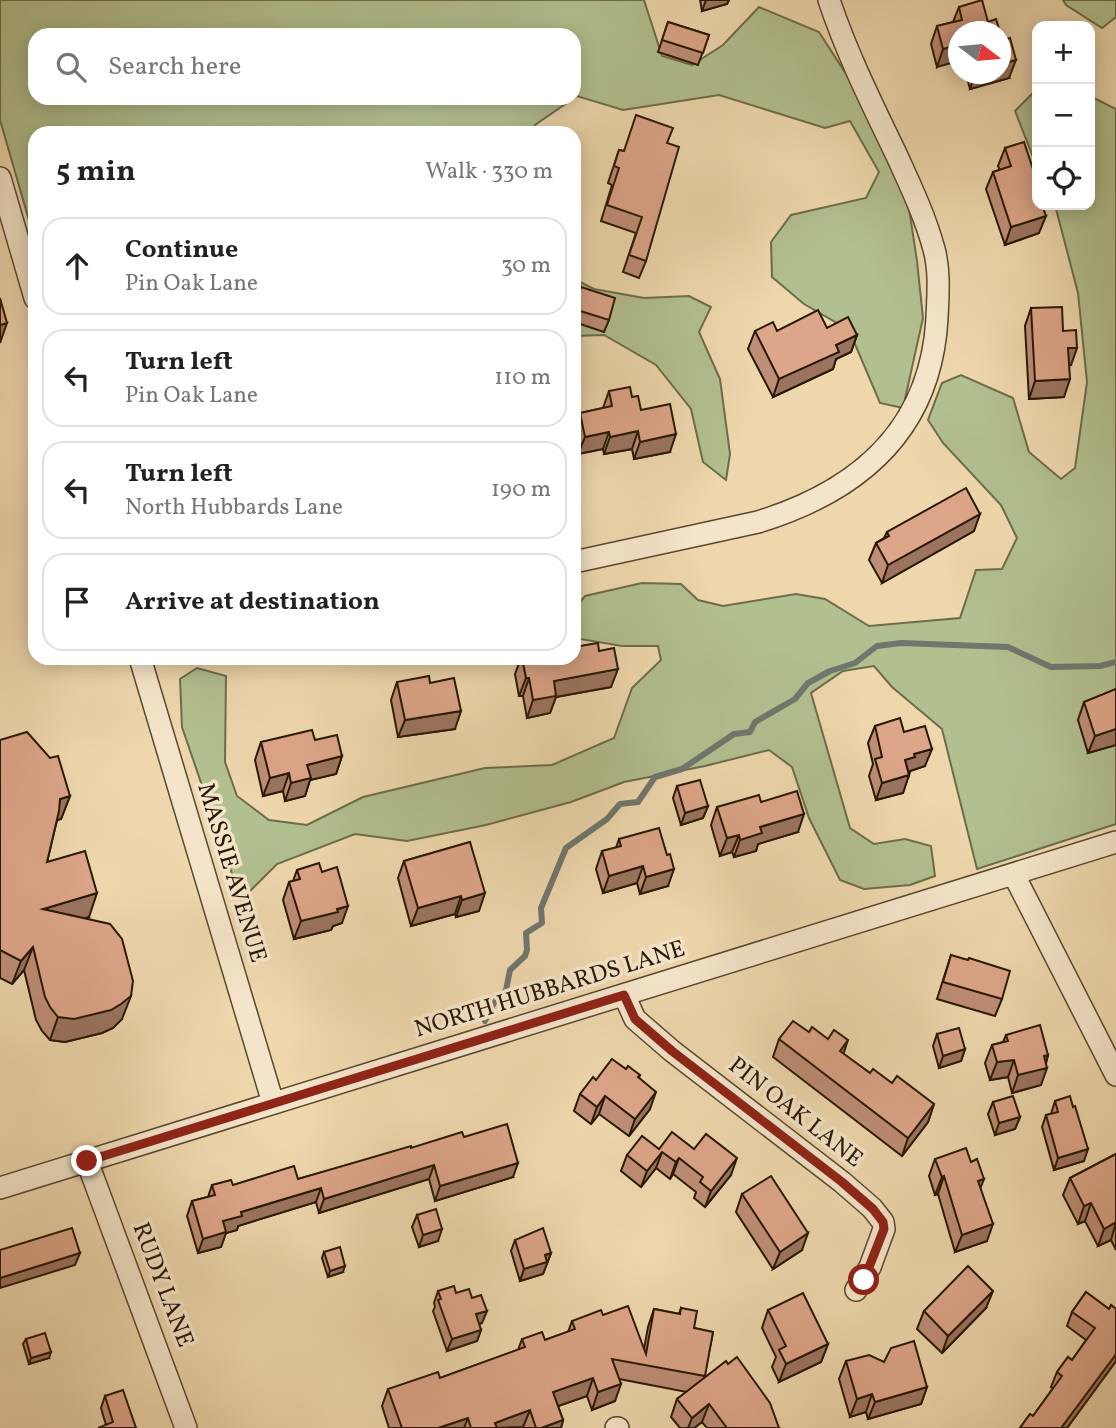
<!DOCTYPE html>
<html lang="en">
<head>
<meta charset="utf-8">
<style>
	:root { --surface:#fff; --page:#f6f6f6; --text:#222; --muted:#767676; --line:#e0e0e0 }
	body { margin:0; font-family:Vollkorn,serif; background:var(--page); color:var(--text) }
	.controls { position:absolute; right:21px; top:21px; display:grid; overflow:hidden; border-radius:14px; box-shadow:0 4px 18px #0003 }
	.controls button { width:63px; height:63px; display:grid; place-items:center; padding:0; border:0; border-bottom:2px solid var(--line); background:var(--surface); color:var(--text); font:35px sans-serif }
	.compass { position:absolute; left:948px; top:21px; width:63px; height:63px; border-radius:50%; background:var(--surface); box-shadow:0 4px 18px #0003; rotate:106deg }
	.stop { position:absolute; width:21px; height:21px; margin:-16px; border:5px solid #8f2418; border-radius:50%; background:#fff }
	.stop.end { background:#8f2418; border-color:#fff; box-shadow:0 2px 7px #0008 }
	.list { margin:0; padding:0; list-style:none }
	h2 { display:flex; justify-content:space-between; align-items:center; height:91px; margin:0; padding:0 28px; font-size:30px }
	h2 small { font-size:23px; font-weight:400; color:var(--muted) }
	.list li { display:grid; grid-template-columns:46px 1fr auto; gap:21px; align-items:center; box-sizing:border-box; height:98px; margin:0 14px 14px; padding:0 14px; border:2px solid var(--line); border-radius:21px }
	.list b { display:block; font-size:26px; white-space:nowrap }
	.list p { margin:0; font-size:23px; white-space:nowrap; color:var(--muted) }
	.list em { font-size:23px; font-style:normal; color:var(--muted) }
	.icon { flex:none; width:38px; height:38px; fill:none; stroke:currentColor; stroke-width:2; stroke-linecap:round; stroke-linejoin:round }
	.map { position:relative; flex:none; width:1116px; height:1428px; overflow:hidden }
	.search { position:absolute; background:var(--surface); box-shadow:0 4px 18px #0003; left:28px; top:28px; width:553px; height:77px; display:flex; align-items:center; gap:18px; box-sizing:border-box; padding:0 24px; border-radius:21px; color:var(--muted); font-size:26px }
	.panel { position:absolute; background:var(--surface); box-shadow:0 4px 18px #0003; left:28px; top:126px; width:553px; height:539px; border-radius:21px }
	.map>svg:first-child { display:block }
	.green { fill:#b2bf8f; stroke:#6e6c4a; stroke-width:2; fill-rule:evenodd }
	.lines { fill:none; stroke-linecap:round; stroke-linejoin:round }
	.stream { stroke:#6f776e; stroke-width:6 }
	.street-casing { stroke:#5a482e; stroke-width:24 }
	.street { stroke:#f4e5ca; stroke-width:21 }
	.wall { fill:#be8e76; stroke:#291804; stroke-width:2 }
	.shaded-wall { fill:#9b7460; stroke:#291804; stroke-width:2 }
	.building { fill:#dda589; stroke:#291804; stroke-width:2 }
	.route { stroke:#8f2418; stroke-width:9 }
	.labels { text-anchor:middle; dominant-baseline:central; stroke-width:7; stroke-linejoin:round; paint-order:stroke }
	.street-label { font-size:24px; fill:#291804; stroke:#f4e5ca }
</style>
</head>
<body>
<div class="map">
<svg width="1116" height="1428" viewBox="0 0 1116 1428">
	<rect width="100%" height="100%" fill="#eed7ad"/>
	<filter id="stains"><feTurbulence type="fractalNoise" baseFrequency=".00286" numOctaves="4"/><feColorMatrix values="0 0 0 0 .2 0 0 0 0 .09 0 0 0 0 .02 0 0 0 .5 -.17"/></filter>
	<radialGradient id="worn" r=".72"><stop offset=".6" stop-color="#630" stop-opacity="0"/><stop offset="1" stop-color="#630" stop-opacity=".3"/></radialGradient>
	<g class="green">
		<path d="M0,0H644L662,56L692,65L723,45L759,7L819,32L864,102L907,195L917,261L923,318L903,408L880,403L849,330L804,304L772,277L771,242L791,215L866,198L879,172L850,121L825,128L719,95L623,110L577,96L535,125L531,133H35V241L0,120ZM35,35H574V98H35Z"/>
		<polygon points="1063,0 1116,0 1116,17 1102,28 1066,5"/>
		<polygon points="1037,89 1037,167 1015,111"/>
		<polygon points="1090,96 1116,109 1116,824 977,869 942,729 892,687 874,666 843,671 811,693 850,828 874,844 905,839 931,846 935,876 910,885 864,889 840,880 809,818 792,767 769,750 705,766 624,782 571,802 486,825 407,841 355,834 277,864 241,900 182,727 180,679 197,668 226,676 225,762 237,796 269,820 307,825 363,797 485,768 552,765 614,738 632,688 661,660 658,646 622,646 574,638 574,609 585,596 642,583 681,584 698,600 723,606 796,594 825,599 869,626 960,618 976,570 1002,569 1017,538 1001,505 943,443 928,420 942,383 961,375 1013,398 1029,452 1061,479 1075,468 1087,382 1078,293 1055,205 1090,205"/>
		<polygon points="574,279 594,289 644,298 689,296 711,307 699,332 720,379 730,454 726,480 703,462 691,409 656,365 604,335 574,336"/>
	</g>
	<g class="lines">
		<polyline class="stream" points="485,1021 495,1001 506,990 510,970 525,956 527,950 526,933 542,923 541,908 566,848 607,819 620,804 638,802 655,777 682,769 734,734 750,732 755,722 795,699 808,683 830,671 855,663 877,646 901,643 1008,647 1051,667 1100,666 1116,662"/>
		<defs>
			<g id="street">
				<polyline points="0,178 35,298"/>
				<path d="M574,562L758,522C859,491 931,430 937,318C938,295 940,271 934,249C925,216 911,187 897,156C872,104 847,54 829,0"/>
				<polyline points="140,658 273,1103"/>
				<polyline points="1014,875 1116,1075"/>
				<polyline points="624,995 635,1019 672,1051 842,1182 872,1208 883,1222 884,1229 870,1267 856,1290"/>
				<polyline points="87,1161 186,1428"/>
				<polyline points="0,1188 1116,842"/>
				<polyline points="616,1428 618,1428"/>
			</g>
		</defs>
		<use href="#street" class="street-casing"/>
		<use href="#street" class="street"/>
	</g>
	<g class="wall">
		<polygon points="700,0 729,0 727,4 702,11"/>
		<polygon points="959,7 988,22 958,32 937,67 931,44 937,26 953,22"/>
		<polygon points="668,22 709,35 698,65 658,52"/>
		<polygon points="966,74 1000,74 1009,78 970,89"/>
		<polygon points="667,143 646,261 639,278 623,272 636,233 601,221 612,185 608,183 619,150 623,151"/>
		<polygon points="1005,148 1037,181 1039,233 1005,245 986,189 993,172 1000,170 998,166"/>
		<polygon points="581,287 609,320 604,332 574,322 574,307"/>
		<polygon points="1031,308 1063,331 1071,365 1069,365 1064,397 1029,399 1025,326"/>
		<polygon points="827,328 857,335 851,352 836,359 833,369 773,397 748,349 755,331"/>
		<polygon points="609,391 632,397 670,452 634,459 632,449 604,454 603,449 578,454 574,429 580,413 603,408"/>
		<polygon points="974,531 882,583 869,560 876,543 884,538 887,532"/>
		<polygon points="599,651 611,687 556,697 550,713 527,718 523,696 519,696 515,674 521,658 574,658"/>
		<polygon points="397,682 430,683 455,729 398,737 391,700"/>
		<polygon points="1116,689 1116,745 1088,753 1078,720 1084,702"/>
		<polygon points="875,726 904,732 925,766 910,771 903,793 876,800 869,776 873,764 868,743"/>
		<polygon points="0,740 70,796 61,819 57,820 47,862 89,917 84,918 122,1019 113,1028 102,1033 65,1042 50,1040 42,1031 36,1020 24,970 12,984 0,978"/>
		<polygon points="315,740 342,756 336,774 310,780 305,796 285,801 283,791 263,796 255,760 261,742"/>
		<polygon points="677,786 708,806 703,818 681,825 673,798"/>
		<polygon points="761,802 798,832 758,844 756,851 734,857 732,852 720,856 711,825 717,807"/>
		<polygon points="619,839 668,886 640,894 637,883 603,893 596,869 602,851 616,848"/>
		<polygon points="470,842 479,911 456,917 455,914 411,926 398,878 404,861"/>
		<polygon points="297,870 322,872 342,923 333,926 331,930 294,939 283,900 289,882 293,881"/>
		<polygon points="951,955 1002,999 995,1016 937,999"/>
		<polygon points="809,1032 843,1054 870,1073 934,1104 928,1122 902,1156 773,1057 779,1039"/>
		<polygon points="937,1034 965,1049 961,1061 939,1068 933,1046"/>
		<polygon points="1006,1035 1048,1055 1041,1085 1012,1093 1008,1077 990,1080 985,1063 992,1045 1003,1042"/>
		<polygon points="626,1069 640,1075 639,1078 650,1109 629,1136 599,1114 591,1124 574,1111 580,1094 596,1080"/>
		<polygon points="1055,1101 1073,1107 1084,1161 1054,1170 1042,1127 1046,1115 1051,1114"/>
		<polygon points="993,1102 1020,1117 1015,1129 995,1135 988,1114"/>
		<polygon points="464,1137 513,1177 435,1201 429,1179 319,1213 316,1202 238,1226 237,1230 226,1233 221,1247 198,1253 187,1216 192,1201 208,1197 212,1185 233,1185 298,1179 411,1148"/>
		<polygon points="659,1149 694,1149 731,1175 705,1207 694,1198 696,1192 673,1174 670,1179 656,1168 641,1187 621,1171 627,1155"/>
		<polygon points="1116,1154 1116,1250 1111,1240 1098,1246 1085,1221 1078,1224 1063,1195 1070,1178"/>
		<polygon points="935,1159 971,1162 980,1188 987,1241 955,1252 938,1194 935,1195 929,1176"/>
		<polygon points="742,1194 802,1250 773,1269 736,1212"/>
		<polygon points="417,1215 438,1241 419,1247 412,1227"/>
		<polygon points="515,1240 551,1253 543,1274 520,1281 511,1251"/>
		<polygon points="324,1252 343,1272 328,1277 322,1258"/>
		<polygon points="438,1291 472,1298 482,1323 479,1324 481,1330 477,1341 447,1351 433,1311 435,1307 434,1303"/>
		<polygon points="1086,1292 1109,1309 1111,1305 1116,1309 1116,1361 1067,1428 1020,1428 1030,1414 1033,1416 1053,1388 1051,1387 1057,1372 1068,1357 1072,1360 1086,1340 1067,1326 1072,1312"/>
		<polygon points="681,1308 694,1328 713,1332 704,1378 779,1428 707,1428 702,1422 694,1428 680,1428 671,1417 677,1399 687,1392 619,1379 615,1401 592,1410 587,1396 558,1406 563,1420 561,1428 389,1428 382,1406 388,1389 440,1378 518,1350 522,1339 545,1340 568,1332 572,1321 603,1315 644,1349 648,1327 654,1309 679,1314"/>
		<polygon points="986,1308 942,1353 917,1329 924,1311"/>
		<polygon points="768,1310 828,1344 821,1362 779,1382 772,1367 776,1357 762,1328"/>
		<polygon points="26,1339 49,1358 29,1364 23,1344"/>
		<polygon points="846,1361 927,1387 921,1404 868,1419 866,1412 850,1417 839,1379"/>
		<polygon points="105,1396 136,1428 106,1425 101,1408"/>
	</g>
	<g class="shaded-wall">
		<polygon points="706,0 729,0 727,4 702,11"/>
		<polygon points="958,45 958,61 937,67 943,49"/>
		<polygon points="1016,60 1009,78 970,89 975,74 1000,74 1000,64"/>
		<polygon points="1046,216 1039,233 1005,245 1011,227"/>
		<polygon points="7,323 0,343 0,325"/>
		<polygon points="857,335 851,352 836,359 833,369 773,397 779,379 836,345"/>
		<polygon points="1068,348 1077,348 1071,365 1062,366"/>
		<polygon points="1070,379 1064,397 1029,399 1035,381"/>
		<polygon points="638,431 632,449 604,454 610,437"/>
		<polygon points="609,432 603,449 578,454 585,437"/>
		<polygon points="676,434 670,452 634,459 640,442"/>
		<polygon points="980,514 974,531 882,583 888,565"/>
		<polygon points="618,669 611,687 556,697 550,713 527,718 533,700 554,681"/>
		<polygon points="526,678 529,678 523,696 519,696"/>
		<polygon points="461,711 455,729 398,737 405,720"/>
		<polygon points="1116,729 1116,745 1088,753 1095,736"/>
		<polygon points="932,749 925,766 910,771 909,775 905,760 914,754"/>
		<polygon points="342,756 336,774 310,780 305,796 285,801 291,783 307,765"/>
		<polygon points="289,773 283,791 263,796 270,778"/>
		<polygon points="909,775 903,793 876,800 882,783"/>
		<polygon points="70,796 61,819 52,822 60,799"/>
		<polygon points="708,806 703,818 681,825 685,813"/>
		<polygon points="804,814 798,832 758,844 756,851 734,857 740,840 760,827"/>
		<polygon points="739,835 732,852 720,856 727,838"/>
		<polygon points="643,866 637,883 603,893 609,876"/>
		<polygon points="674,869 668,886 640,894 646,877"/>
		<polygon points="97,893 89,917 34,932 43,909"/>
		<polygon points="485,893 479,911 456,917 462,900"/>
		<polygon points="461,896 455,914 411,926 418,908"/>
		<polygon points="348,906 342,923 333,926 331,930 294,939 301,921"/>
		<polygon points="33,947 24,970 12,984 21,961"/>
		<polygon points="131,996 122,1019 113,1028 102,1033 65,1042 50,1040 58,1017"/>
		<polygon points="848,1040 842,1058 840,1051"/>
		<polygon points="965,1049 961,1061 939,1068 943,1056"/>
		<polygon points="1048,1055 1044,1069 1047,1068 1041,1085 1012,1093 1018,1075 1044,1056"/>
		<polygon points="1014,1060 1008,1077 990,1080 997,1062"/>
		<polygon points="656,1092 650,1109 629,1136 635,1119"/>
		<polygon points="605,1096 599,1114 591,1124 597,1107"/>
		<polygon points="934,1104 928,1122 902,1156 908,1138"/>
		<polygon points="1020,1117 1015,1129 995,1135 999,1123"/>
		<polygon points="1088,1149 1084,1161 1054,1170 1058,1158"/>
		<polygon points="662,1152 656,1168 641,1187 647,1171"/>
		<polygon points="679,1158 673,1174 670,1179 676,1162"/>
		<polygon points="737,1158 731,1175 705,1207 711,1191"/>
		<polygon points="518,1163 513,1177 435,1201 440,1186"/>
		<polygon points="434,1165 429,1179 319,1213 324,1199"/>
		<polygon points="944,1176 938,1194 935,1195 942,1177"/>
		<polygon points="984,1179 977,1197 978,1181"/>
		<polygon points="321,1188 316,1202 238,1226 237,1230 226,1233 221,1247 198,1253 203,1239 223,1221 241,1212"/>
		<polygon points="1091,1203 1085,1221 1078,1224 1084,1206"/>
		<polygon points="1116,1222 1111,1240 1098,1246 1104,1229"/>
		<polygon points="993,1224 987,1241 955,1252 962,1235"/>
		<polygon points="442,1229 438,1241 419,1247 423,1235"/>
		<polygon points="808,1233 802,1250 773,1269 780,1252"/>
		<polygon points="80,1253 75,1265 0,1288 0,1278"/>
		<polygon points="551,1253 543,1274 520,1281 524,1269 545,1255"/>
		<polygon points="345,1266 343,1272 328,1277 330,1271"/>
		<polygon points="993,1291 986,1308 942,1353 948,1336"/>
		<polygon points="487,1311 482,1323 472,1326 476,1314"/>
		<polygon points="481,1330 477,1341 447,1351 452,1339"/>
		<polygon points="828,1344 821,1362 779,1382 786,1364"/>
		<polygon points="51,1352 49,1358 29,1364 31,1358"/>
		<polygon points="1116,1354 1116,1361 1067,1428 1061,1428"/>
		<polygon points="593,1378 587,1396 547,1410 553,1392"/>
		<polygon points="621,1384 615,1401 592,1410 598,1392"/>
		<polygon points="927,1387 921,1404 868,1419 875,1402"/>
		<polygon points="872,1394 866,1412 850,1417 857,1399"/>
		<polygon points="709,1404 702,1422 694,1428 688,1428 692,1418"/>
		<polygon points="530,1410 523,1427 493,1428 495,1423"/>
		<polygon points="468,1418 464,1428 438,1428"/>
		<polygon points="563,1420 561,1428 541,1428"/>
	</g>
	<g class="building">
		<polygon points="982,0 988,22 996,19 1000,32 958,32 958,45 943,49 937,26 962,20 959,7"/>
		<polygon points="668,22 709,35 703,53 662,40"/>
		<polygon points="1000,34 1002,40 1010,38 1016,60 1000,64"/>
		<polygon points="636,115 673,128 667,143 679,147 646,261 629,255 642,217 607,205 619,168 614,166 619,150 624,151"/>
		<polygon points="1024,142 1037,181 1037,205 1042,205 1046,216 1011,227 993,172 1011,166 1005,148"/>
		<polygon points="581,287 615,298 609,320 574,309"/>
		<polygon points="0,298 7,323 0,325"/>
		<polygon points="1062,307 1063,331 1076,330 1077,348 1068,348 1070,379 1035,381 1031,308"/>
		<polygon points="818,310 827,328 848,317 857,335 836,345 839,352 779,379 755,331 773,322 777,331"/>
		<polygon points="630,387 632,397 638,396 641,410 670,404 676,434 640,442 638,431 610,437 609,432 585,437 580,413 612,406 609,391"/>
		<polygon points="966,488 980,514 888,565 876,543 889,536 887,532"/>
		<polygon points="598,643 599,651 614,648 618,669 554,681 556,696 533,700 529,678 526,678 522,658 574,658 574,647"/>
		<polygon points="429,676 430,683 454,678 461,711 405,720 397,682"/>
		<polygon points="1116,689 1116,729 1095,736 1084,702"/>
		<polygon points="900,718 904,732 925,726 932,749 914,754 915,757 905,760 909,775 882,783 875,759 882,757 875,726"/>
		<polygon points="312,730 315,740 337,735 342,756 307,765 311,778 291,783 289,773 270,778 261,742"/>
		<polygon points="27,732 50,758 58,756 70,796 60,799 59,811 47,862 85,851 97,893 43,909 110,924 122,939 133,981 131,996 121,1004 111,1010 74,1019 58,1017 50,1007 45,997 33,947 21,961 0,950 0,740"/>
		<polygon points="700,780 708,806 685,813 677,786"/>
		<polygon points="797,791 804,814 760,827 762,833 740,840 739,835 727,838 717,807 759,795 761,802"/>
		<polygon points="659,828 667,855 670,854 674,869 646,877 643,866 609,876 602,851 621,846 619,839"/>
		<polygon points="470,842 485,893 462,900 461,896 418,908 404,861"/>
		<polygon points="319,863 322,872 337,867 348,906 337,909 338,912 301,921 289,882 300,879 297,870"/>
		<polygon points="951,955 968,960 969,958 1010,971 1002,999 943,982"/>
		<polygon points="793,1021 809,1032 812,1027 828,1039 834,1030 848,1040 840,1051 870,1073 873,1069 892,1083 897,1076 934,1104 908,1138 779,1039"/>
		<polygon points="1040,1025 1048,1055 1044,1056 1047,1068 1018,1075 1014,1060 997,1062 992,1045 1008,1041 1006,1035"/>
		<polygon points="959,1028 965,1049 943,1056 937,1034"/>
		<polygon points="612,1059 626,1069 628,1066 640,1075 638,1077 656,1092 635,1119 605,1096 597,1107 580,1094 593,1077 596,1080"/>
		<polygon points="1013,1096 1020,1117 999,1123 993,1102"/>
		<polygon points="1070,1096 1073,1107 1075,1106 1088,1149 1058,1158 1046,1115 1058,1112 1055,1101"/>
		<polygon points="507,1124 518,1163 440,1186 434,1165 324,1199 321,1188 241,1212 242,1216 223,1221 226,1232 203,1239 192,1201 215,1195 212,1185 231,1180 233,1185 294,1166 298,1179 411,1146 411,1148 462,1132 464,1137"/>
		<polygon points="672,1132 694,1149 706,1134 737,1158 711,1191 700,1182 703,1177 679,1158 676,1162 662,1152 647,1171 627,1155 642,1136 659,1149"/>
		<polygon points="966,1148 971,1162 977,1159 984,1179 978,1181 993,1224 962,1235 944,1176 942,1177 935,1159"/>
		<polygon points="1116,1154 1116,1222 1104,1229 1091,1203 1084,1206 1070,1178"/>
		<polygon points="771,1176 808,1233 780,1252 742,1194"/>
		<polygon points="436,1209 442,1229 423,1235 417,1215"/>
		<polygon points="72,1228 80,1253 0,1278 0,1250"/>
		<polygon points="543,1228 551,1253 545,1255 547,1262 524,1269 515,1240"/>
		<polygon points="340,1247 345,1266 330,1271 324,1252"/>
		<polygon points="968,1266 993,1291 948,1336 924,1311"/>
		<polygon points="454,1286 456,1293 469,1289 472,1298 481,1295 487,1311 476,1314 481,1330 452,1339 438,1300 441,1299 438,1291"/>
		<polygon points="1086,1292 1109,1309 1111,1305 1116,1309 1116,1354 1061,1428 1020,1428 1030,1414 1033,1416 1062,1376 1057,1372 1068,1357 1072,1360 1095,1328 1072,1312"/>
		<polygon points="803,1293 828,1344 786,1364 779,1350 786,1346 768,1310"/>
		<polygon points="628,1306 646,1354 654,1309 680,1314 681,1308 697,1311 694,1328 713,1332 705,1376 612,1359 621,1384 598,1392 593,1378 553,1392 563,1420 541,1428 536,1428 530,1410 495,1423 497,1428 471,1428 468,1418 438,1428 402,1428 388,1389 438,1372 440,1378 525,1347 522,1339 542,1332 545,1340 575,1329 572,1321 601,1310 603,1315"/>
		<polygon points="45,1333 51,1352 31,1358 26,1339"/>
		<polygon points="914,1341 927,1387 875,1402 872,1394 857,1399 846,1361 869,1355 884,1362 891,1348"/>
		<polygon points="737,1357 770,1403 779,1428 727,1428 709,1404 692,1418 677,1399 726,1361 728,1364"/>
		<polygon points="123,1390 136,1428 98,1428 113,1422 105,1396"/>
	</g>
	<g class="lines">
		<polyline class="route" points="87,1161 624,995 635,1019 672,1051 842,1182 873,1209 883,1222 884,1229 864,1280"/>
	</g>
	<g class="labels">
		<g class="street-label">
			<text transform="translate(231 873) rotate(73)">MASSIE AVENUE</text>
			<text transform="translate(550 990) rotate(-17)">NORTH HUBBARDS LANE</text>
			<text transform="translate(795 1113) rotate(38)">PIN OAK LANE</text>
			<text transform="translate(162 1285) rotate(69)">RUDY LANE</text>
		</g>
	</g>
	<rect width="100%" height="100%" filter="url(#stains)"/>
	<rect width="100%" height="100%" fill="url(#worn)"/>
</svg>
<div class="controls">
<button>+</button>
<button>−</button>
<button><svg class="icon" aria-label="locate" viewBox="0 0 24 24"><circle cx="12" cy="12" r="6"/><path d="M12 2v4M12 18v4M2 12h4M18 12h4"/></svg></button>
</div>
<svg class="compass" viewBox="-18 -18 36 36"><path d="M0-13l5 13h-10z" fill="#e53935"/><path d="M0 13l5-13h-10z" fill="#767676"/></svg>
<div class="stop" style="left:864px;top:1280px"></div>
<div class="stop end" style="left:87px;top:1161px"></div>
<div class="search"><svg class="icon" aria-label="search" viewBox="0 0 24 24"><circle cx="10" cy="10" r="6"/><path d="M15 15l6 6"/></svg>Search here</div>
<section class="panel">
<h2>5 min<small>Walk · 330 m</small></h2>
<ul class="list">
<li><svg class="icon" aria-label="ahead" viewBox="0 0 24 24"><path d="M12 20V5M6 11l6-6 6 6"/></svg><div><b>Continue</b><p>Pin Oak Lane</p></div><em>30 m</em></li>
<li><svg class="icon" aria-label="left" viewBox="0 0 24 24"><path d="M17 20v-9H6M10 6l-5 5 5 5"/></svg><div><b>Turn left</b><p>Pin Oak Lane</p></div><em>110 m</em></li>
<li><svg class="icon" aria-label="left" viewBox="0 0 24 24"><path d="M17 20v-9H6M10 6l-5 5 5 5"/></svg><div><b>Turn left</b><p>North Hubbards Lane</p></div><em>190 m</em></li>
<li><svg class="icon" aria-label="arrive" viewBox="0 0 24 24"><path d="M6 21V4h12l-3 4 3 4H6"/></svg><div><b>Arrive at destination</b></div></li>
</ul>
</section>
</div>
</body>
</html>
